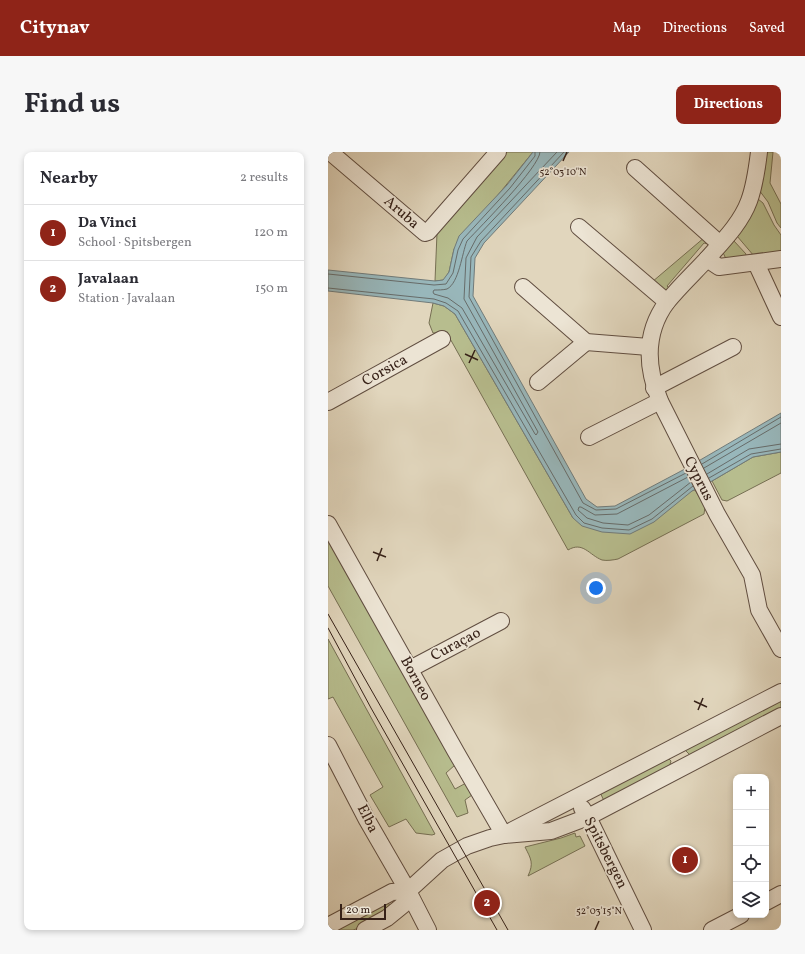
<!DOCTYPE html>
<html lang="en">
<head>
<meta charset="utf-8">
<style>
	:root { --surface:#fff; --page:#f7f7f7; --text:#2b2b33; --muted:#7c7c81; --line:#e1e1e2; --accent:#8f2418 }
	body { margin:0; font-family:Vollkorn,serif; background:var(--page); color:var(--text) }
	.controls { position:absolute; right:12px; bottom:12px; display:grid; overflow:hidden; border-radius:8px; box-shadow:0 2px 6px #0003 }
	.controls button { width:36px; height:36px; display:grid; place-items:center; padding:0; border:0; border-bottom:1px solid var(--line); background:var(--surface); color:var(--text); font:20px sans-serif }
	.scale { position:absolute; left:12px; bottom:10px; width:46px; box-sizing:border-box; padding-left:4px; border:2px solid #362118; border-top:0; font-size:11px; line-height:14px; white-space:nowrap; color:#362118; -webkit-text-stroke:3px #ece4d4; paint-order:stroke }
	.you { position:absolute; left:268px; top:436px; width:14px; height:14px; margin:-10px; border:3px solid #fff; border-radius:50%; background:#1a73e8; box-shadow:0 0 0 6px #1a73e833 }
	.badge { display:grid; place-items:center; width:26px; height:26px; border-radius:50%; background:var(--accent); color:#fff; font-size:13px; font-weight:700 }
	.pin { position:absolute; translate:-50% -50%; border:2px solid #fff; box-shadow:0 1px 4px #0006 }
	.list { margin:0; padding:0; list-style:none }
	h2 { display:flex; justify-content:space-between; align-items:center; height:52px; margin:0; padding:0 16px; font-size:17px }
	h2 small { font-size:13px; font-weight:400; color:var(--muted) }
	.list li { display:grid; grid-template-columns:26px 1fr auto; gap:12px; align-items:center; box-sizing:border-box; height:56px; padding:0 16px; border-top:1px solid var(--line) }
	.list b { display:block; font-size:15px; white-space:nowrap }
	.list p { margin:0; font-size:13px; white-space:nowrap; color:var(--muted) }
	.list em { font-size:13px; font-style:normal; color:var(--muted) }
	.icon { flex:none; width:22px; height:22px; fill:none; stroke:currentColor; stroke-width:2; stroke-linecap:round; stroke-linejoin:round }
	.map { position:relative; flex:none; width:453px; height:778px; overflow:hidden; border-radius:8px }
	header { display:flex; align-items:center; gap:24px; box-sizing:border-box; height:56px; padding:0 20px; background:var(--accent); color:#fff }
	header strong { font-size:19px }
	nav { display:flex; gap:22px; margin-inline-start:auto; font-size:14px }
	.intro { display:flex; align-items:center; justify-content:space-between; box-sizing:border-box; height:96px; padding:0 24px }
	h1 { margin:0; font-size:28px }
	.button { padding:10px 18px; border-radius:8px; background:var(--accent); color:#fff; font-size:14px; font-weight:700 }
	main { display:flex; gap:24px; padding:0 24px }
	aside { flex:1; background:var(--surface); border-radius:8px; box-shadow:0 2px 6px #0003 }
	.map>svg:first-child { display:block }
	.green { fill:#b7bd8e; stroke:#766f53 }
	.water { fill:#98b7bb; stroke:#717b7a }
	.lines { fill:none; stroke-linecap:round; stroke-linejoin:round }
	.shore { stroke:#676c6a; stroke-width:1 }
	.street-casing { stroke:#614e41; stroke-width:18 }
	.street { stroke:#ece4d4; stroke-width:16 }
	.tram { stroke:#362118; stroke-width:1 }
	.ticks { fill:none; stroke:#362118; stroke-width:1.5 }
	.labels { text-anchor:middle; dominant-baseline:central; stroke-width:3.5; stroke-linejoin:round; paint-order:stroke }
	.street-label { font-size:15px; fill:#362118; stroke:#ece4d4 }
	.ticks-label { font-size:10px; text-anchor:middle; fill:#362118; stroke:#ece4d4; stroke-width:3.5; stroke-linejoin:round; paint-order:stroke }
</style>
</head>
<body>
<header>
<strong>Citynav</strong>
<nav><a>Map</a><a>Directions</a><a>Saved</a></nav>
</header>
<div class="intro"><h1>Find us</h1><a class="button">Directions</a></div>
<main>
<aside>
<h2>Nearby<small>2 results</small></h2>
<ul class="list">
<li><span class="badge">1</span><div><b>Da Vinci</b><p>School · Spitsbergen</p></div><em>120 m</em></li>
<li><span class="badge">2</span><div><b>Javalaan</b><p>Station · Javalaan</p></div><em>150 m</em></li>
</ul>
</aside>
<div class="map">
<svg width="453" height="778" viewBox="0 0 453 778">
	<rect width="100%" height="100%" fill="#e1d6bd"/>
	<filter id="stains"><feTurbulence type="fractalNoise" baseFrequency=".005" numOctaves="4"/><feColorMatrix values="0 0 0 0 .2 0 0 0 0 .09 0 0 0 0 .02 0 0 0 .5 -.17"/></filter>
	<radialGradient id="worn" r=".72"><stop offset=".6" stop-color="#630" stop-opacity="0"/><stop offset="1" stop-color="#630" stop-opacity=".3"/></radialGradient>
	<g class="green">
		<polygon points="179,0 205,0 126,97 121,120 116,128 107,129 109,81"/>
		<polygon points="438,0 445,0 442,31 453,52 453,76 449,71 440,50 431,38 437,17"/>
		<polygon points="427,47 430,47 435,51 446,73 453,83 453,100 426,104 409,84"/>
		<polygon points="377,85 380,92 376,91 339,134 341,136 340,140 324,130"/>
		<polygon points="402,88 406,89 418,102 417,106 401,108 397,105 394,98"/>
		<path d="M105,151L116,154L127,162L245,366L367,338L377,355L376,362L290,407C285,408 279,409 274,408C261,403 255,389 240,398L120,183L113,181H105L101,171Z"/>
		<polygon points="453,300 453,321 399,349 394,348 384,329 425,305"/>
		<polygon points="0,384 127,613 118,621 127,637 138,631 144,643 137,648 140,661 129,665 0,434"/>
		<polygon points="0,487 107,682 104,683 88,681 78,667 61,675 42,643 55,635 5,545 0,547"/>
		<polygon points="453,544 453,558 362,603 357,598"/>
		<polygon points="339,605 343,609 341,616 276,649 271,638"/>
		<path d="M247,681L248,685L252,684L257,694L200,724C206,711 203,707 197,695L233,686Z"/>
		<polygon points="58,748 63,755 28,777 25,778 3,778"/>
	</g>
	<polygon class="water" points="205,0 241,0 156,91 147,106 145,144 258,347 269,355 287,354 355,318 453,261 453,300 425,305 384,329 364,339 326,370 302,382 274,380 254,374 245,366 127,162 116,154 105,151 0,139 0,118 107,129 115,128 121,120 126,97 131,84 179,33"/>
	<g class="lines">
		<g class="shore">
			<path d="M212,0C212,15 152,75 139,89C134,101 131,131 119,137C115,138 110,138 106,138L105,140L106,142L120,146L134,156L207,282L208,283L210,280L136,147L138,106L149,85L229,0"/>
			<polyline points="236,0 153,89 143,105 141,145 255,351 268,358 288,357 358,321"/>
			<polyline points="0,122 106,133 118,132 125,121 130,98 135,87 182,36 207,4 207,0"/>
			<polyline points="0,136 106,147 118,151 130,159 248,363 256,371 274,376 301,378 324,367 365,334"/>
			<polyline points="374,312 453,265"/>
			<polyline points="376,316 453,271"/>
			<polyline points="379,322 421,297 453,292"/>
			<polyline points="360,325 289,362 267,363 253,355 251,355 250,358 259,366 275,371 300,373 321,363 363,330"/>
			<polyline points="381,326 423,302 453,297"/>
		</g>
		<defs>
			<g id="street">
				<polyline points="2,0 97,81 100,80 170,0"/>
				<polyline points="307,16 392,92"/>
				<polyline points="251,75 339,150"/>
				<path d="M379,107C394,90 413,71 421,49C427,33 429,16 431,0"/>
				<path d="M453,107L391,115L379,107C366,121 351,135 339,150C316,181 318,215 332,249L389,362L424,423L431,458L453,497"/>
				<polyline points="428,111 453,165"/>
				<polyline points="195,135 258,190 321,195"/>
				<polyline points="210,230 258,190"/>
				<polyline points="326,236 405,195"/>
				<polyline points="0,250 114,187"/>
				<polyline points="261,285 332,249"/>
				<polyline points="0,372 128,600 176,683"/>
				<polyline points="82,517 173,469"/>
				<polyline points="0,593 39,668 80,739 100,778"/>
				<polyline points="254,656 260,665 315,778"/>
				<polyline points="183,679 453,540"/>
				<polyline points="438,750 453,742"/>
				<polyline points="0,774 64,740 80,739"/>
				<polyline points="37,778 59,766 75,753 80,739 114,708 139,694 162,686 176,683 223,679 260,665 453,564"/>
				<polyline points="384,778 413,763"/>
			</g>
		</defs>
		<use href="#street" class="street-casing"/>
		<use href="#street" class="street"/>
		<g class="tram">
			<polyline points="0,462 180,778"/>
			<polyline points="0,476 43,556 169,778"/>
		</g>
	</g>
	<path class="ticks" d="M235,9L239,0M137,202L150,208M141,211L147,198M45,400L58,405M49,409L54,396M366,549L379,555M370,558L375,546M267,778L271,769"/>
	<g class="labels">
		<g class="street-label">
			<text transform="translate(73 61) rotate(41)">Aruba</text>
			<text transform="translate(57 219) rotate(-29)">Corsica</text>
			<text transform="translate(370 327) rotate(63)">Cyprus</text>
			<text transform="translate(128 493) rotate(-28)">Curaçao</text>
			<text transform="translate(87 527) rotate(61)">Borneo</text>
			<text transform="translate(39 667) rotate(63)">Elba</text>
			<text transform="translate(277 701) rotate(63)">Spitsbergen</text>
		</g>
	</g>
	<g class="ticks-label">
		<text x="235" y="23">52°03'10"N</text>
		<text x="271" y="762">52°03'15"N</text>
	</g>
	<rect width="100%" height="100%" filter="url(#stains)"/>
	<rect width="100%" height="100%" fill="url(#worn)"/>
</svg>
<div class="controls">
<button>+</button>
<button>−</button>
<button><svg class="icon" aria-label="locate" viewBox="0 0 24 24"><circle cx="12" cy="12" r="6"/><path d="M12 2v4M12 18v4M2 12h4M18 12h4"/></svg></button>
<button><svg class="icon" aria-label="layers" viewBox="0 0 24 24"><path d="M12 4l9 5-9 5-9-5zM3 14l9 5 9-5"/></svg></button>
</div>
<div class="scale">20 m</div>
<div class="you"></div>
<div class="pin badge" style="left:357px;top:708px">1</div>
<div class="pin badge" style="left:159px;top:751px">2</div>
</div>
</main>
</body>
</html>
